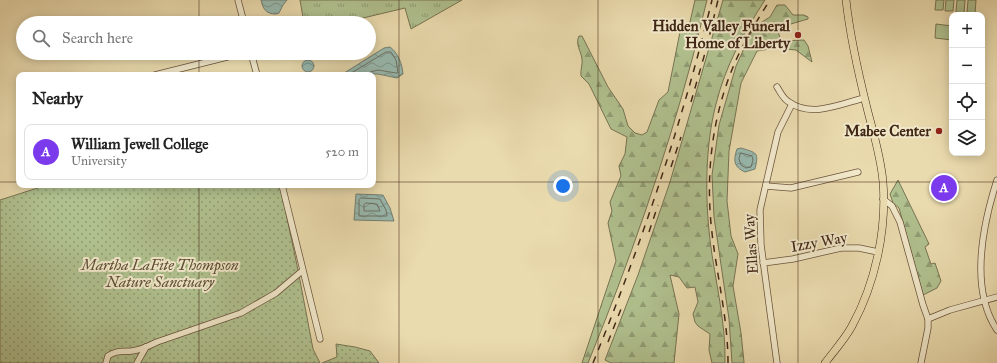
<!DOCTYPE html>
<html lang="en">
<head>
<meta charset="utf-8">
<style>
	:root { --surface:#fff; --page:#f6f6f6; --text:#222; --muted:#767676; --line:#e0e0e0; --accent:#7c3aed }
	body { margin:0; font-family:"IM FELL Great Primer",serif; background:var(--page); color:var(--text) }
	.controls { position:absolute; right:12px; top:12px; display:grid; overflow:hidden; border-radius:8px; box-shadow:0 2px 10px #0003 }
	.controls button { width:36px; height:36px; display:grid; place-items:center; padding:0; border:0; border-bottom:1px solid var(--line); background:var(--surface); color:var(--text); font:20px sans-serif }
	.you { position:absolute; left:563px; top:186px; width:14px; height:14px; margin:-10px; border:3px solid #fff; border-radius:50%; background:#1a73e8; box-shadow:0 0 0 6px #1a73e833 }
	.badge { display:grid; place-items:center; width:26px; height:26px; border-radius:50%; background:var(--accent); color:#fff; font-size:13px; font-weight:700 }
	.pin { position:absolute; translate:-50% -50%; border:2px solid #fff; box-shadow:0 1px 4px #0006 }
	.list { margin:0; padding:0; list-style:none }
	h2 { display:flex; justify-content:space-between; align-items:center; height:52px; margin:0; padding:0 16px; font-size:17px }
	h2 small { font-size:13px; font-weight:400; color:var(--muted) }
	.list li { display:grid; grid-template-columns:26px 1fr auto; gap:12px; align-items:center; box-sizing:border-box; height:56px; margin:0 8px 8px; padding:0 8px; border:1px solid var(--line); border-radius:8px }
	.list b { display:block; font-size:15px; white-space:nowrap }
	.list p { margin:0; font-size:13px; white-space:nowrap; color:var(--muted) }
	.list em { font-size:13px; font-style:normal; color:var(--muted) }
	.icon { flex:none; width:22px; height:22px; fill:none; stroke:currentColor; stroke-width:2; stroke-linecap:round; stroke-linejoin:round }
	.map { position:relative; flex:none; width:997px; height:363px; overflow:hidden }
	.search { position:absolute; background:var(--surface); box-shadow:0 2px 10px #0003; left:16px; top:16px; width:360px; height:44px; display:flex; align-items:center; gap:10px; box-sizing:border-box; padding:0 14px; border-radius:22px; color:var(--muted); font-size:15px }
	.panel { position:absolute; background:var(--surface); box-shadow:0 2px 10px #0003; left:16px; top:72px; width:360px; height:116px; border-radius:8px }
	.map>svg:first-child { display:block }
	.grass { fill:url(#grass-tufts); stroke:#787453 }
	.forest { fill:url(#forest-firs); stroke:#787453 }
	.park { fill:url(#park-dots); stroke:#787453 }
	.garden { fill:#b0c18f; stroke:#787453 }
	.water { fill:url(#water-waves); stroke:#757f73 }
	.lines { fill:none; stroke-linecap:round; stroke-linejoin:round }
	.shore { stroke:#6c7064; stroke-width:1 }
	.minor-casing { stroke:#6b543d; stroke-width:7 }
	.major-casing { stroke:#412717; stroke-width:8 }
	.minor { stroke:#f1e8ca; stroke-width:5.5 }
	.major { stroke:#eadbae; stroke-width:7 }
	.rail { stroke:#412717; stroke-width:1.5; stroke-dasharray:7 7; stroke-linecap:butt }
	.grid { fill:none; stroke:#412717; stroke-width:1; stroke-opacity:0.55 }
	.poi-dot { fill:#8f2418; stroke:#f1e8ca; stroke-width:1.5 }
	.labels { text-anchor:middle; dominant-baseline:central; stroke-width:4; stroke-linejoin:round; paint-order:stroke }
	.poi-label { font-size:15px; font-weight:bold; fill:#412717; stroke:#f1e8ca; text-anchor:end }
	.street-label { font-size:15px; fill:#412717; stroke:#f1e8ca }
	.park-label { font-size:15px; font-style:italic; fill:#5d4e35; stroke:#f1e8ca }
</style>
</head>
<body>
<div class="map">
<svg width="997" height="363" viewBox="0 0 997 363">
	<defs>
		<pattern id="grass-tufts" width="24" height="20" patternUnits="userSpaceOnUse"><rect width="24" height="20" fill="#b0c18f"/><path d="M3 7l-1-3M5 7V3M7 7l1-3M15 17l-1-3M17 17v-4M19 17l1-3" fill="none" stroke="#919d74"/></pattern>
		<pattern id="forest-firs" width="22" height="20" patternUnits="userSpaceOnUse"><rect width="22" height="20" fill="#b0c18f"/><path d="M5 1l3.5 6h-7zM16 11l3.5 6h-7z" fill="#919d74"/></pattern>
		<pattern id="park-dots" width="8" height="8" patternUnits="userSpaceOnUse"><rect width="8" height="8" fill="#b0c18f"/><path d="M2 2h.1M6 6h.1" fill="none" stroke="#919d74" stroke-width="1.8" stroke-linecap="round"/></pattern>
		<pattern id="water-waves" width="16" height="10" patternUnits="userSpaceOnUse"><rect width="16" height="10" fill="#98bab0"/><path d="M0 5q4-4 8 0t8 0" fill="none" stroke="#7e978e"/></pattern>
	</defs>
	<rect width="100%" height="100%" fill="#eadbae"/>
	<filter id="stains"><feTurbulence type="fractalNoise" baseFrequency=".005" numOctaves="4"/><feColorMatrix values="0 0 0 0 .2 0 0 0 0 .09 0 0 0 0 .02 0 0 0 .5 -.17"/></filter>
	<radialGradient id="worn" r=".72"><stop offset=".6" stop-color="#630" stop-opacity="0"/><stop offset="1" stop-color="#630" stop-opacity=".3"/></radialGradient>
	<polygon class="grass" points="300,0 462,0 411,29 405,8 342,23 304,23"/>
	<g class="forest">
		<path d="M695,0H707C702,19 698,37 693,56C665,160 629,263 588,363H582L616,261L608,223L612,211L610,202L621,176L619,166L625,154L627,137L611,129L589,84L581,76C580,70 583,64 582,59C581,51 575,44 579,36H582L608,87L623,109L628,126L635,133L642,135L647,132L659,100L668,92L680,32L690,22Z"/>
		<path d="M723,0H765C744,32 725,67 716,104C705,146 705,197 710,240C715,281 726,321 725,363H712L709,350L710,334L698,326L695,322L693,314L698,302L695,287L687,288L679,277L670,275L679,314L674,363H611L605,360L638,275L670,182Z"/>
		<polygon points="777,5 785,5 793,15 804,15 808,17 808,19 777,28 781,41 804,40 808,46 812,62 796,50 776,48 757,51 741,83 729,151 727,201 731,236 738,254 733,286 741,333 744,362 744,363 732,363 729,319 714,217 712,175 719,125 736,66 754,27 770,17"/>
		<polygon points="898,180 929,244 925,247 931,264 935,263 941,281 937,288 923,295 899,208 893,203 890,194"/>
	</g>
	<g class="park">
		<polygon points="47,185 280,185 298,270 313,349 320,363 0,363 0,200"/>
		<polygon points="336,344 355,347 370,351 379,363 322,363 337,357"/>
	</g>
	<g class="garden">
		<polygon points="936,0 944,0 943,10 935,10"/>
		<polygon points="946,0 954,0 953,11 945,11"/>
		<polygon points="957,0 965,0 964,13 956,12"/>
		<polygon points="968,0 976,0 975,14 967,13"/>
		<polygon points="936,24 952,26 952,40 935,38"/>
	</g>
	<g class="water">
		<path d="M261,0H287L283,5L279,13L276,14C266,14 263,9 261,0Z"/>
		<path d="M390,47C398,53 402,63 403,74L397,78L378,74L341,75L384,48Z"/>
		<circle cx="308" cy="66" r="6"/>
		<path d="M741,148C757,153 759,152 755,169L745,172C734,167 733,161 737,149Z"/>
		<polygon points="356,194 383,195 390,208 394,221 354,220"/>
	</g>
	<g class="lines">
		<g class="shore">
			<polyline points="348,75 386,52 391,52 396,60 398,73 396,73 378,70 370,72 369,75"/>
			<polygon points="741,153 752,156 753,160 751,167 746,168 741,165 739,159"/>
			<polygon points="361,198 380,199 386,210 387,216 359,216 359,200"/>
			<polygon points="366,203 377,204 380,211 364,211 364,205"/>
		</g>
		<defs>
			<g id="minor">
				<polyline points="238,0 244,23"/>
				<polyline points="251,53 257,75"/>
				<polyline points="155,75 243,53"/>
				<path d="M777,87C781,93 783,99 789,102C811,118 841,104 864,98"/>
				<path d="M997,180C983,224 969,288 997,330"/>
				<polyline points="282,185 320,339"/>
				<polyline points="766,186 791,188 858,172"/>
				<polyline points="883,199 892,206 900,222 923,305 928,319 928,328 921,363"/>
				<polyline points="763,263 793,259 841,248 859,248 878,252"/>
				<polyline points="928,319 950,310 997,297"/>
				<path d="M106,363L108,356C116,350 123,352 132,351C141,350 149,346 157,342L241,313L276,293L302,271"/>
				<polyline points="137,363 146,347"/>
				<polyline points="777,363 761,245 760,210 778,132 792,104"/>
			</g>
			<path id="major" d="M825,363C834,351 845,339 852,326C875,284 887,230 883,182C881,157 873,132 867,108C858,72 850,36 846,0"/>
		</defs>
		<use href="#minor" class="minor-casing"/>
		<use href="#major" class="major-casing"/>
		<use href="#minor" class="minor"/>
		<use href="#major" class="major"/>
		<g class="rail">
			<polyline points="691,102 707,46 718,0"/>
			<polyline points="671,167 681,137"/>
			<polyline points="649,232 658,205"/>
			<polyline points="608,342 621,309"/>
			<path d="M593,363C641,245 682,124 712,0"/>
			<path d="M728,363C728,319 717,277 712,233C705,174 712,113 737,58C746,38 758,19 770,0"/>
		</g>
	</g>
	<path class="grid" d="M199,0V23M399,0V363M598,0V363M798,0V363M199,53V75M0,182H19M373,182H997M199,185V363"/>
	<g class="poi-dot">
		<circle cx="798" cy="35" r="4"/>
		<circle cx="939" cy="131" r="4"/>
	</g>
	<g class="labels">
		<g class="poi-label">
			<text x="790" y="26">Hidden Valley Funeral<tspan x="790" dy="17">Home of Liberty</tspan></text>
			<text x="931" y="131">Mabee Center</text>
		</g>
		<g class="street-label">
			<text transform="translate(819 242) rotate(-10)">Izzy Way</text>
			<text transform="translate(751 244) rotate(-94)">Ellas Way</text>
		</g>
		<g class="park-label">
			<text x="160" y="265">Martha LaFite Thompson<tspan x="160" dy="17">Nature Sanctuary</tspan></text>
		</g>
	</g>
	<rect width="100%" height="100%" filter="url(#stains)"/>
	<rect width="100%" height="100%" fill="url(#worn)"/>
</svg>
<div class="controls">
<button>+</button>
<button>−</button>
<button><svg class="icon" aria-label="locate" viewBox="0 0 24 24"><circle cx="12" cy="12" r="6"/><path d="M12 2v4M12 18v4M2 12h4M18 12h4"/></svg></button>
<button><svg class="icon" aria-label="layers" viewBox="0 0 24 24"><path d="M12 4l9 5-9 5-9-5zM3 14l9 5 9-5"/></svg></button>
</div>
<div class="you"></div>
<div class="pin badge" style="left:944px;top:188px">A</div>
<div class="search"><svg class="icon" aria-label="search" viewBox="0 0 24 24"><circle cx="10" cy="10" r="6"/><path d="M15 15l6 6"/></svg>Search here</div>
<section class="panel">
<h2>Nearby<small></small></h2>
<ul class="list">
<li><span class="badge">A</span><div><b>William Jewell College</b><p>University</p></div><em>520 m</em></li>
</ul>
</section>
</div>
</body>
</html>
